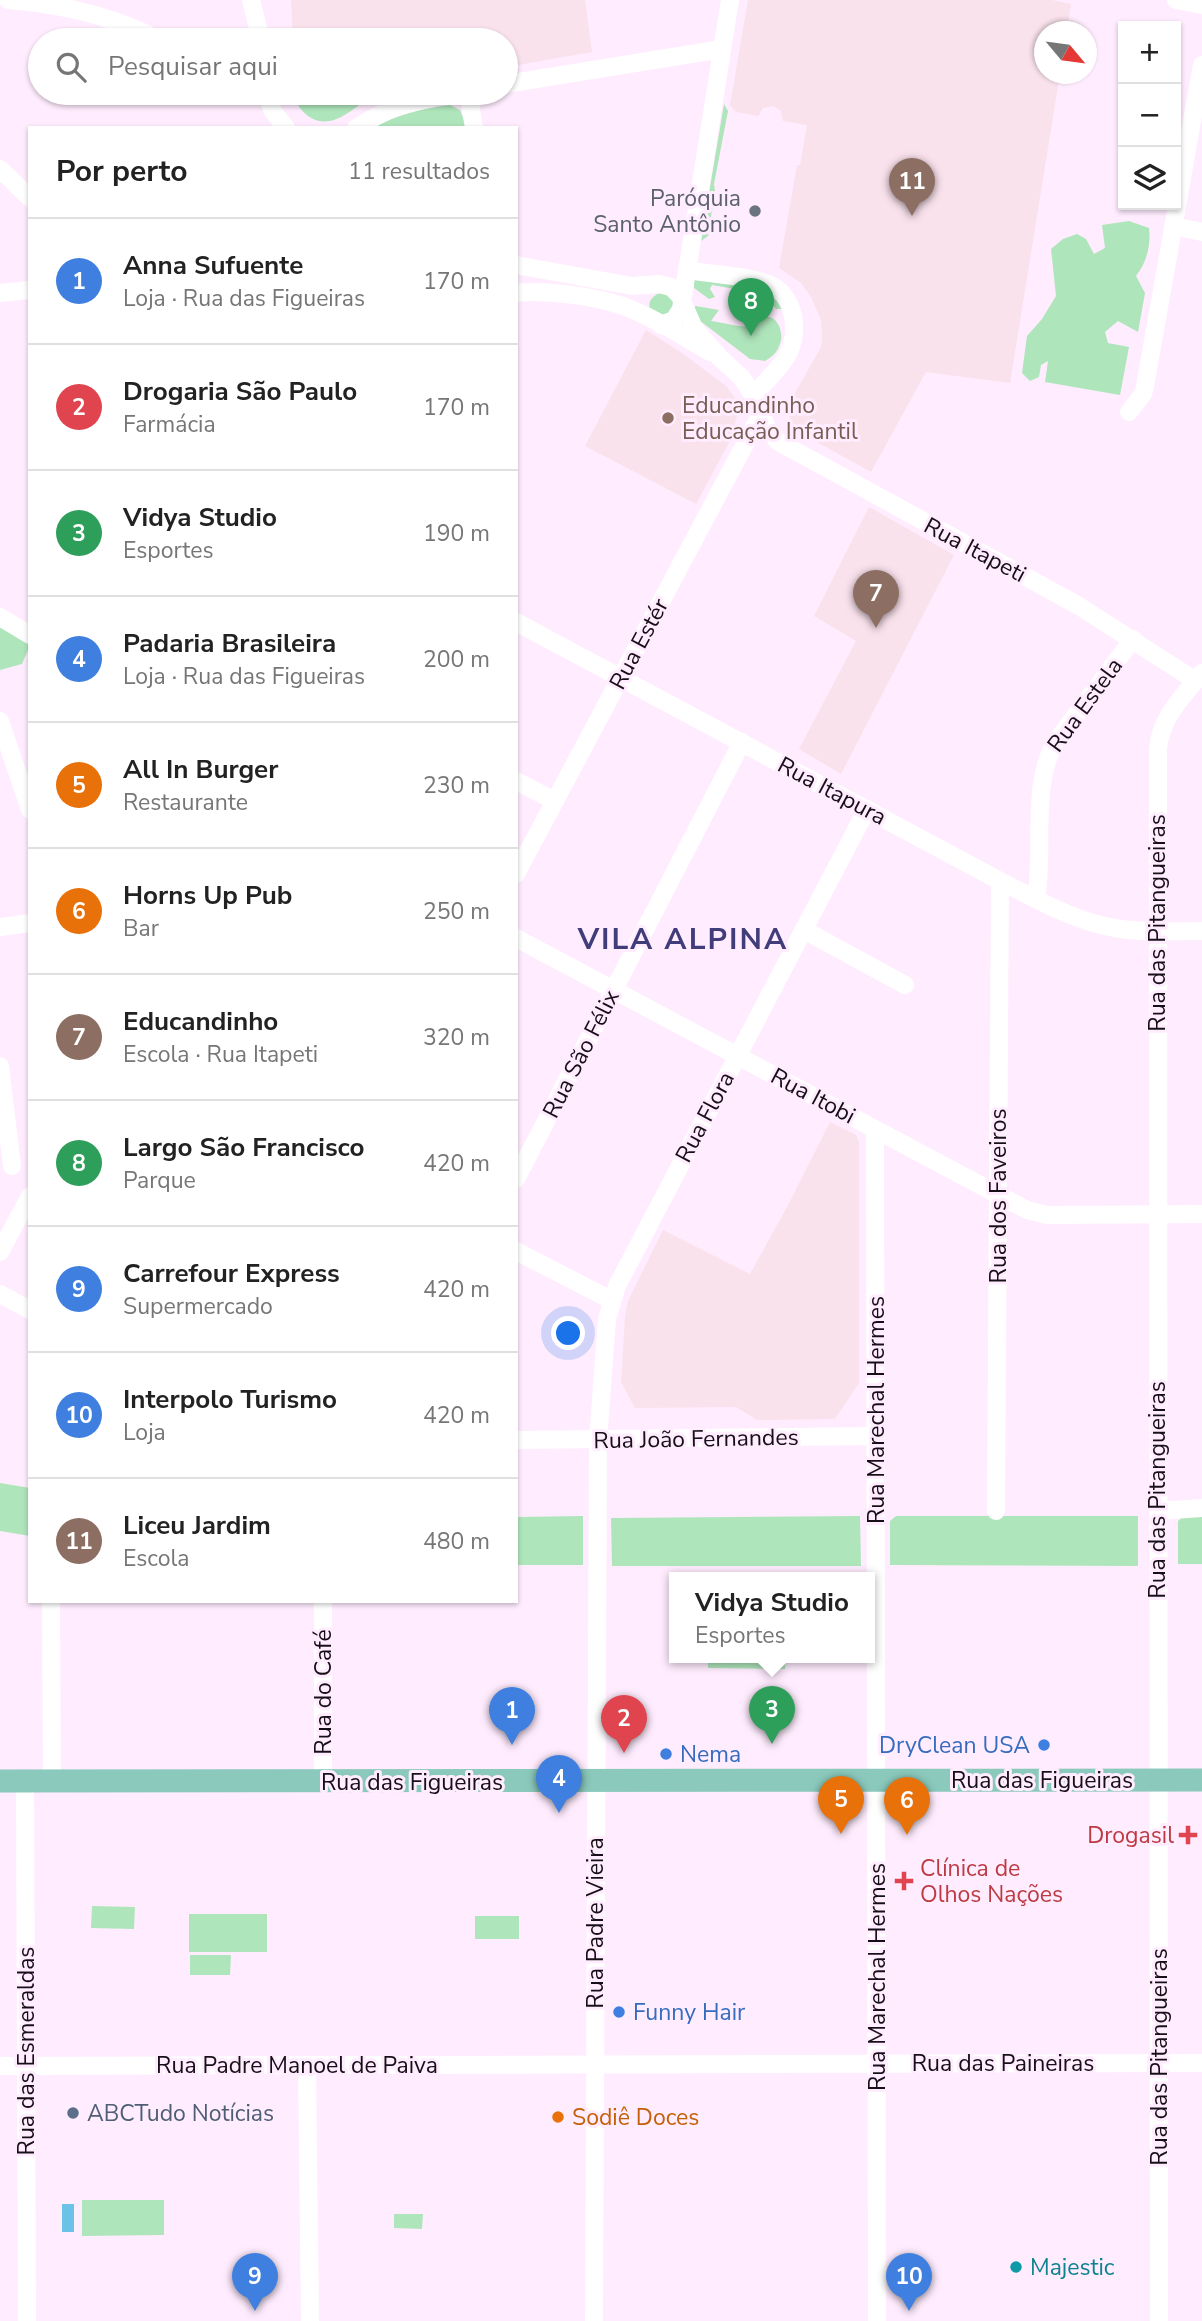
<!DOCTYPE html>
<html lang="pt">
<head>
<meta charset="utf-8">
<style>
	:root { --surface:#fff; --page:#f6f6f6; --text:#222; --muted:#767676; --line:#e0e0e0; --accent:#5745bd }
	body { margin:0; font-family:"Nunito Sans",sans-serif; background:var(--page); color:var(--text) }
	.controls { position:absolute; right:21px; top:21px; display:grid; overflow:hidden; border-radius:0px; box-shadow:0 2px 5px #0004 }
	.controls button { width:63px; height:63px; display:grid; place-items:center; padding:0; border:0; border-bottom:2px solid var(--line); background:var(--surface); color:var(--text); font:35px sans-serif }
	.compass { position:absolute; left:1034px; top:21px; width:63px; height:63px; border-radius:50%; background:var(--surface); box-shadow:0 2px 5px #0004; rotate:119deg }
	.you { position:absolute; left:569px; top:1334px; width:24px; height:24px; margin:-18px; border:5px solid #fff; border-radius:50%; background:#1a73e8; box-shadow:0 0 0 10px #1a73e833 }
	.badge { display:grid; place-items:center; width:46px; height:46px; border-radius:50%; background:var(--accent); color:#fff; font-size:23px; font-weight:700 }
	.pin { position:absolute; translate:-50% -58px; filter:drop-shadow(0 2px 4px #0008) }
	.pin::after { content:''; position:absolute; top:37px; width:24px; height:21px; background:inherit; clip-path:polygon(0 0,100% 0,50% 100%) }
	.popup { position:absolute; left:669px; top:1572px; width:206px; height:91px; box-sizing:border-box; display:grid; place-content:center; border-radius:0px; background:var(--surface); filter:drop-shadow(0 2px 5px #0005); font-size:23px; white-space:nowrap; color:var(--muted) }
	.popup b { font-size:26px; color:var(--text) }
	.popup::after { content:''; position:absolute; left:50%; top:100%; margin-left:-14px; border:14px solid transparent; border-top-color:var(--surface) }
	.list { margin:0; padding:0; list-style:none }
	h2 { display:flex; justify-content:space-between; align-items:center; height:91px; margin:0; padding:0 28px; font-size:30px }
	h2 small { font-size:23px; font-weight:400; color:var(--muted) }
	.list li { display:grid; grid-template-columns:46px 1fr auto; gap:21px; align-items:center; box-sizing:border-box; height:126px; padding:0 28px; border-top:2px solid var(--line) }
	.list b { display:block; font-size:26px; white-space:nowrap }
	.list p { margin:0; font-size:23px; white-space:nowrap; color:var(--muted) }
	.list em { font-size:23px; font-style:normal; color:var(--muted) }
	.icon { flex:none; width:38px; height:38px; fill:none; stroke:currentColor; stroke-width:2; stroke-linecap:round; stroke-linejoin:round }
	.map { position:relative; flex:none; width:1202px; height:2321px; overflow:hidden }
	.search { position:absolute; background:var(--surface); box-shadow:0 2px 5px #0004; left:28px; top:28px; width:490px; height:77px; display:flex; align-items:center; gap:18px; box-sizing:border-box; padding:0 24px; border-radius:38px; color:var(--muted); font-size:26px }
	.panel { position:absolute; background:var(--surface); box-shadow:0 2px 5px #0004; left:28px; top:126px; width:490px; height:1477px; border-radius:0px }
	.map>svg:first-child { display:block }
	.education { fill:#fae2ec }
	.green { fill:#afe5bb }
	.water { fill:#6ac3e7 }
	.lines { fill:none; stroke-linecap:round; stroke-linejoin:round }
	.minor { stroke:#fff; stroke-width:18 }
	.major { stroke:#8ac9bc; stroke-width:23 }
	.worship-dot { fill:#6b7280; stroke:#ffecfe; stroke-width:2.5 }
	.education-dot { fill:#8d6e63; stroke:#ffecfe; stroke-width:2.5 }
	.shop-dot { fill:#3f7fe0; stroke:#ffecfe; stroke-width:2.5 }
	.health-dot { fill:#e0444e; stroke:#ffecfe; stroke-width:2.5 }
	.service-dot { fill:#5c6f8a; stroke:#ffecfe; stroke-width:2.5 }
	.food-dot { fill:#e8710a; stroke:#ffecfe; stroke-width:2.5 }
	.culture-dot { fill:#0f9aa8; stroke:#ffecfe; stroke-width:2.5 }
	.labels { text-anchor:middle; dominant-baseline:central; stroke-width:6; stroke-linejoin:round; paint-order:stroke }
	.worship-label { font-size:23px; fill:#5b616d; stroke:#ffecfe; text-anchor:end }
	.education-label { font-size:23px; fill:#785e54; stroke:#ffecfe; text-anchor:start }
	.street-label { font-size:23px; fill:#170f17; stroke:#ffecfe }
	.shop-label { font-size:23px; fill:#366cbe; stroke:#ffecfe; text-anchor:start }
	.health-label { font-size:23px; fill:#be3a42; stroke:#ffecfe; text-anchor:end }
	.service-label { font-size:23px; fill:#4e5e75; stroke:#ffecfe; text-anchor:start }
	.food-label { font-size:23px; fill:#c56008; stroke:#ffecfe; text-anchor:start }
	.culture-label { font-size:23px; fill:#0d838f; stroke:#ffecfe; text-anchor:start }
	.district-label { font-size:30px; font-weight:bold; letter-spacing:2px; fill:#413d7a; stroke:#ffecfe }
</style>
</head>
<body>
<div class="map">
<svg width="1202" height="2321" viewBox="0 0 1202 2321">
	<rect width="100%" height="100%" fill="#ffecfe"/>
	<g class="education">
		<polygon points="291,0 585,0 592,52 506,67 506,40 293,40"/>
		<polygon points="748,0 1052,0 1071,4 1067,31 1044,32 1044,74 1060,74 1010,383 926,372 871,472 797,431 793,427 787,410 791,400 821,347 822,339 821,320 811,297 801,283 779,268 797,165 800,165 807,125 783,121 781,111 773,106 763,108 758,116 736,112 730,105"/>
		<polygon points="646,330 682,353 726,386 735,398 738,412 731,439 696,504 585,446"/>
		<polygon points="869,507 954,555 841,774 799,749 856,641 814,616"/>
		<polygon points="830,1122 856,1135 859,1142 859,1383 835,1419 757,1420 736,1407 635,1408 621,1382 625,1316 628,1301 663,1230 750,1274 788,1205"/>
	</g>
	<g class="green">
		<path d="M295,93H375C356,106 332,133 308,116C299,109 296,103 295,93Z"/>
		<polygon points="724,104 728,111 714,184 715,191 708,236 701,241"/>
		<path d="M450,105L460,110L467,128H372C397,114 422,109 450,105Z"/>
		<path d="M1129,221L1149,228C1151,245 1147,262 1136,276L1145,293L1138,332L1118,321L1105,332L1108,343L1129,347L1120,395L1045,382L1048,361L1041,365L1039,377L1030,381L1022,373L1027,336L1042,319L1056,296L1051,249L1063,239L1077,234L1086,239L1094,254L1105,248L1102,225Z"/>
		<polygon points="694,279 773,291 782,309 776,309 764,294 712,285 710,289 715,297 709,299 694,288"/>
		<path d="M660,293L670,296L674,304L669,316L651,313C647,303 650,297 660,293Z"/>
		<path d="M696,306L719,310L711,321C721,322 741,328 750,326C755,325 759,319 764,317C777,314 783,331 781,340C779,350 774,356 765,361L750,359L695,317L694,307Z"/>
		<polygon points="0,626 30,645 22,664 0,670"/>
		<polygon points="0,1483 30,1488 30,1536 0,1531"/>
		<polygon points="583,1516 583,1565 516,1565 516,1517"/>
		<polygon points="860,1516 861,1566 612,1566 611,1518"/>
		<polygon points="896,1516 1138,1516 1138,1566 890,1565 890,1521"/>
		<polygon points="1184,1516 1202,1516 1202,1564 1178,1564 1178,1521"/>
		<polygon points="708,1658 785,1658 785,1669 708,1668"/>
		<polygon points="92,1906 135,1907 134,1929 91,1928"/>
		<rect x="189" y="1914" width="78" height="38"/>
		<rect x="475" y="1916" width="44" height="23"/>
		<polygon points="190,1955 231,1955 230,1975 190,1975"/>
		<polygon points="82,2200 164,2200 164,2235 82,2236"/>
		<polygon points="394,2214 423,2214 422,2229 394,2228"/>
	</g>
	<rect class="water" x="62" y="2204" width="12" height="28"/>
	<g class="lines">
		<g class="minor">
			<path d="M8,0C60,4 113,16 159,40"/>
			<polyline points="251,0 261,40"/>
			<polyline points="1176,0 1202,5"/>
			<polyline points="506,84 722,49"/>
			<polyline points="267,93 272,110 286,128"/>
			<polyline points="465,93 469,97 474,128"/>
			<path d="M356,128C394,104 414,102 456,93"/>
			<polyline points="0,169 30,198"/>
			<polyline points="1173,226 1202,232"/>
			<polyline points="516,265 632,286 659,284 671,287 680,296 694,328 719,357 742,378 753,395 767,427 777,441 1079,606 1196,681"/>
			<path d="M688,270C714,275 744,275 768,284C795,294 800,331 788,354C780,369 765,382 753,395"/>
			<polyline points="0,293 30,290"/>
			<path d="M516,293C544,289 597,297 623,306C653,317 682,336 710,352"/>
			<polyline points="661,325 674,320 681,309 730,0"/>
			<polyline points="1129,412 1143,394 1145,386 1202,65"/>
			<polyline points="0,617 30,635"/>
			<path d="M516,622L1000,881C1037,899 1075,922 1115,928C1144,933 1173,931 1202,931"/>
			<polyline points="0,721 30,810"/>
			<polyline points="516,781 555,801"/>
			<polyline points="516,874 761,414"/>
			<path d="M1036,899C1045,849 1030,787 1055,743L1133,639"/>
			<polyline points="0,927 30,923"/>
			<polyline points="804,930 905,985"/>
			<polyline points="516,938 1027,1210 1047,1215 1202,1214"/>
			<polyline points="0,1066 12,1166"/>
			<polyline points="875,1129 877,2321"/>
			<polyline points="516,1179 742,742"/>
			<polyline points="516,1251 611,1300"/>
			<polyline points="0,1252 30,1196"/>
			<polyline points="0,1294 30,1310"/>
			<polyline points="516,1440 876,1436"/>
			<polyline points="996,1511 1000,881"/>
			<polyline points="1158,1511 1202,1508"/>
			<polyline points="51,1601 52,1781"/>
			<polyline points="25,1781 27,2321"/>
			<polyline points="323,1782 323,1601"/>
			<polyline points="307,2065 310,2321"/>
			<polyline points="0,2066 1202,2063"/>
			<polyline points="594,2321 598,1440 607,1319 617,1286 867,809"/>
			<path d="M1159,2321L1158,750C1160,718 1182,697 1202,673"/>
		</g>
		<polyline class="major" points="0,1781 1202,1780"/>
	</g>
	<circle class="worship-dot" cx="755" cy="211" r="7"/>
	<circle class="education-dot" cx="668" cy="418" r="7"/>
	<g class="shop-dot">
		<circle cx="1044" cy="1745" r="7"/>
		<circle cx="666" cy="1754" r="7"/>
		<circle cx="619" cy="2012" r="7"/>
	</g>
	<g class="health-dot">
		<path d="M1184.5 1824.5h7v7h7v7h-7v7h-7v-7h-7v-7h7z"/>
		<path d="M900.5 1870.5h7v7h7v7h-7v7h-7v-7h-7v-7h7z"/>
	</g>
	<circle class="service-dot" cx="73" cy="2113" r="7"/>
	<circle class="food-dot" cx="558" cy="2117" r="7"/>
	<circle class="culture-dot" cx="1016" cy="2267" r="7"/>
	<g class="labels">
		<g class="worship-label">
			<text x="741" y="198">Paróquia<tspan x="741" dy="26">Santo Antônio</tspan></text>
		</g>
		<g class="education-label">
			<text x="682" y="405">Educandinho<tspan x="682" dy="26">Educação Infantil</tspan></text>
		</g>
		<g class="street-label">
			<text transform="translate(975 550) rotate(28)">Rua Itapeti</text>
			<text transform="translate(639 644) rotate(-62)">Rua Estér</text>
			<text transform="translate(1085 705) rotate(-54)">Rua Estela</text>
			<text transform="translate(832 791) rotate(28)">Rua Itapura</text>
			<text transform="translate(1157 923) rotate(-90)">Rua das Pitangueiras</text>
			<text transform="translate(581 1054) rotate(-63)">Rua São Félix</text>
			<text transform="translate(813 1096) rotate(28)">Rua Itobi</text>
			<text transform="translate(705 1117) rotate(-62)">Rua Flora</text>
			<text transform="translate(998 1196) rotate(-90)">Rua dos Faveiros</text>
			<text transform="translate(876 1410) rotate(-90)">Rua Marechal Hermes</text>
			<text transform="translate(696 1439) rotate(-1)">Rua João Fernandes</text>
			<text transform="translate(1157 1490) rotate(-90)">Rua das Pitangueiras</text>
			<text transform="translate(323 1692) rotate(-90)">Rua do Café</text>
			<text x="1042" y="1780">Rua das Figueiras</text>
			<text x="412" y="1782">Rua das Figueiras</text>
			<text transform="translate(595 1923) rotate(-90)">Rua Padre Vieira</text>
			<text transform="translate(877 1977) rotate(-90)">Rua Marechal Hermes</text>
			<text transform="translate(26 2051) rotate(-90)">Rua das Esmeraldas</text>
			<text transform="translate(1159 2057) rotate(-90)">Rua das Pitangueiras</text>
			<text x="1003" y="2063">Rua das Paineiras</text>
			<text x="297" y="2065">Rua Padre Manoel de Paiva</text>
		</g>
		<g class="shop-label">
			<text x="1030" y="1745" text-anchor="end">DryClean USA</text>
			<text x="680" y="1754">Nema</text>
			<text x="633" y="2012">Funny Hair</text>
		</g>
		<g class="health-label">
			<text x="1174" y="1835">Drogasil</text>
			<text x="920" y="1868" text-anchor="start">Clínica de<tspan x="920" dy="26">Olhos Nações</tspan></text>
		</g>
		<g class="service-label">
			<text x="87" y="2113">ABCTudo Notícias</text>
		</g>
		<g class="food-label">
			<text x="572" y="2117">Sodiê Doces</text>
		</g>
		<g class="culture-label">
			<text x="1030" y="2267">Majestic</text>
		</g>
		<g class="district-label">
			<text x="683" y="939">VILA ALPINA</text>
		</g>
	</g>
</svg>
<div class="controls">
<button>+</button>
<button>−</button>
<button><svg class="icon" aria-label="layers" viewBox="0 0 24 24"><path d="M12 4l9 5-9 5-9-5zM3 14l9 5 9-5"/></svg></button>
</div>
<svg class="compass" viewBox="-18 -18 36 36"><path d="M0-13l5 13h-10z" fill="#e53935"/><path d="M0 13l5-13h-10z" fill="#767676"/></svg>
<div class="you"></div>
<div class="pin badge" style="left:512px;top:1745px;background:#3f7fe0">1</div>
<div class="pin badge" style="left:624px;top:1753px;background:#e0444e">2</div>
<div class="pin badge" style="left:772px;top:1744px;background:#2e9e5b">3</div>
<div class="popup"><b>Vidya Studio</b>Esportes</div>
<div class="pin badge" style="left:559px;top:1813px;background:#3f7fe0">4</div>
<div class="pin badge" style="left:841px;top:1834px;background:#e8710a">5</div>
<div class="pin badge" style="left:907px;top:1835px;background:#e8710a">6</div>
<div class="pin badge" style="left:876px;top:628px;background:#8d6e63">7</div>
<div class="pin badge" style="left:751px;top:336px;background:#2e9e5b">8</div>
<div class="pin badge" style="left:255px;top:2311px;background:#3f7fe0">9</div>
<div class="pin badge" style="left:909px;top:2311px;background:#3f7fe0">10</div>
<div class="pin badge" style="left:912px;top:216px;background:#8d6e63">11</div>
<div class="search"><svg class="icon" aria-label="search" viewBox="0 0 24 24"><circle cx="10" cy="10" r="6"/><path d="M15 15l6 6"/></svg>Pesquisar aqui</div>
<section class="panel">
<h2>Por perto<small>11 resultados</small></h2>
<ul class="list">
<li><span class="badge" style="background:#3f7fe0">1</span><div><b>Anna Sufuente</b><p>Loja · Rua das Figueiras</p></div><em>170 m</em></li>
<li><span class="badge" style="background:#e0444e">2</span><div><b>Drogaria São Paulo</b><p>Farmácia</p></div><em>170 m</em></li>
<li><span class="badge" style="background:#2e9e5b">3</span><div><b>Vidya Studio</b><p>Esportes</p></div><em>190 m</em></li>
<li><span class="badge" style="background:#3f7fe0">4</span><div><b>Padaria Brasileira</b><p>Loja · Rua das Figueiras</p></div><em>200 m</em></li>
<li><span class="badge" style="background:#e8710a">5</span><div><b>All In Burger</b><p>Restaurante</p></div><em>230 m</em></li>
<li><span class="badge" style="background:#e8710a">6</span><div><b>Horns Up Pub</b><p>Bar</p></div><em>250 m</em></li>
<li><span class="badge" style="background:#8d6e63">7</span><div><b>Educandinho</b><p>Escola · Rua Itapeti</p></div><em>320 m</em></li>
<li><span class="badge" style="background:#2e9e5b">8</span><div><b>Largo São Francisco</b><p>Parque</p></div><em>420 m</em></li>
<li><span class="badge" style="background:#3f7fe0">9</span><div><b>Carrefour Express</b><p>Supermercado</p></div><em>420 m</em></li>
<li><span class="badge" style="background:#3f7fe0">10</span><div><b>Interpolo Turismo</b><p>Loja</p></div><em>420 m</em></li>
<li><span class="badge" style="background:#8d6e63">11</span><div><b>Liceu Jardim</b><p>Escola</p></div><em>480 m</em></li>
</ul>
</section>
</div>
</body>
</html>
